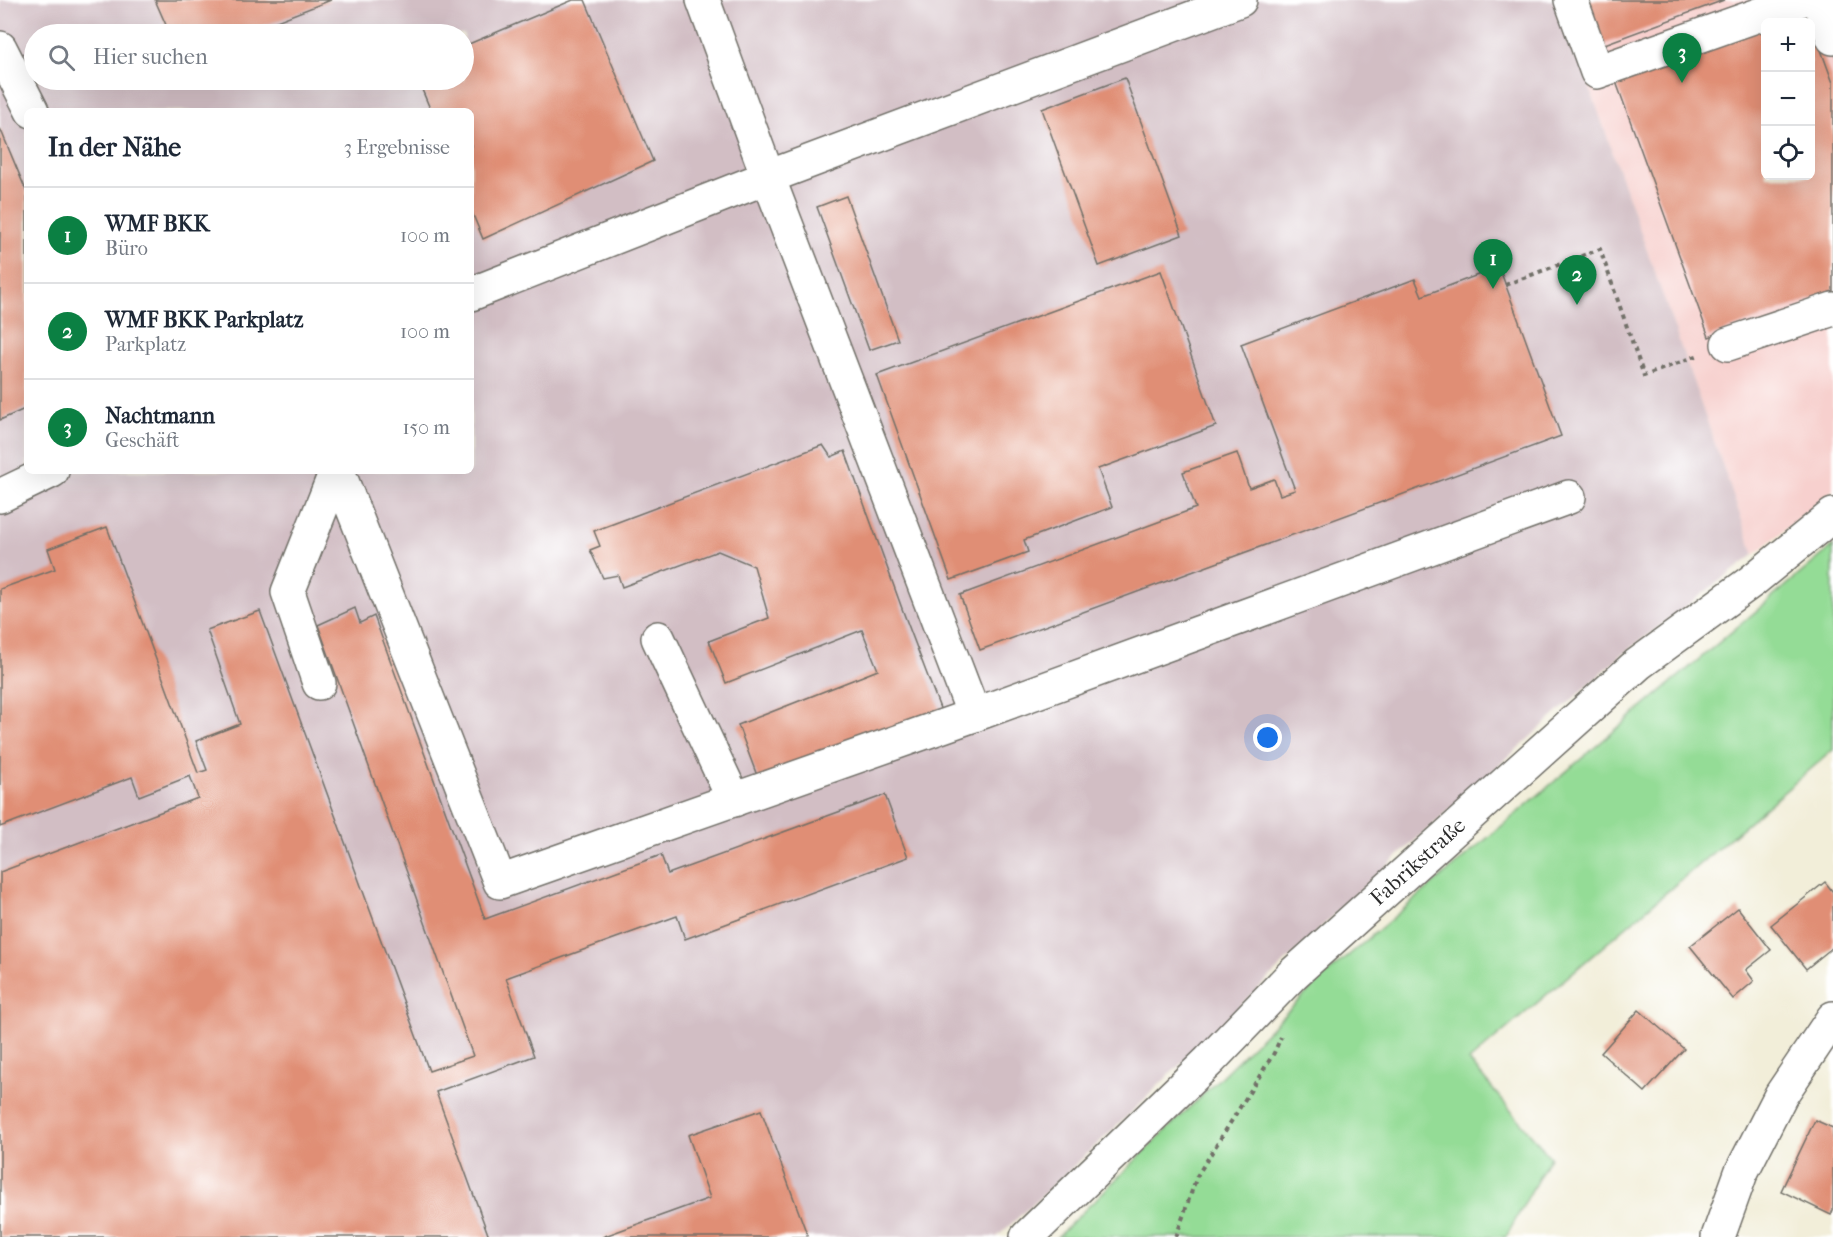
<!DOCTYPE html>
<html lang="de">
<head>
<meta charset="utf-8">
<style>
	:root { --surface:#fff; --page:#f6f6f7; --text:#1f2937; --muted:#747a83; --line:#e0e1e3; --accent:#0b8043 }
	body { margin:0; font-family:"IM FELL French Canon",serif; background:var(--page); color:var(--text) }
	.controls { position:absolute; right:18px; top:18px; display:grid; overflow:hidden; border-radius:9px; box-shadow:0 6px 24px #0002 }
	.controls button { width:54px; height:54px; display:grid; place-items:center; padding:0; border:0; border-bottom:2px solid var(--line); background:var(--surface); color:var(--text); font:30px sans-serif }
	.you { position:absolute; left:1268px; top:738px; width:21px; height:21px; margin:-15px; border:4px solid #fff; border-radius:50%; background:#1a73e8; box-shadow:0 0 0 9px #1a73e833 }
	.badge { display:grid; place-items:center; width:39px; height:39px; border-radius:50%; background:var(--accent); color:#fff; font-size:20px; font-weight:700 }
	.pin { position:absolute; translate:-50% -50px; filter:drop-shadow(0 2px 3px #0008) }
	.pin::after { content:''; position:absolute; top:32px; width:21px; height:18px; background:inherit; clip-path:polygon(0 0,100% 0,50% 100%) }
	.list { margin:0; padding:0; list-style:none }
	h2 { display:flex; justify-content:space-between; align-items:center; height:78px; margin:0; padding:0 24px; font-size:26px }
	h2 small { font-size:20px; font-weight:400; color:var(--muted) }
	.list li { display:grid; grid-template-columns:39px 1fr auto; gap:18px; align-items:center; box-sizing:border-box; height:96px; padding:0 24px; border-top:2px solid var(--line) }
	.list b { display:block; font-size:22px; white-space:nowrap }
	.list p { margin:0; font-size:20px; white-space:nowrap; color:var(--muted) }
	.list em { font-size:20px; font-style:normal; color:var(--muted) }
	.icon { flex:none; width:33px; height:33px; fill:none; stroke:currentColor; stroke-width:2; stroke-linecap:round; stroke-linejoin:round }
	.map { position:relative; flex:none; width:1833px; height:1237px; overflow:hidden }
	.search { position:absolute; background:var(--surface); box-shadow:0 6px 24px #0002; left:24px; top:24px; width:450px; height:66px; display:flex; align-items:center; gap:15px; box-sizing:border-box; padding:0 21px; border-radius:33px; color:var(--muted); font-size:22px }
	.panel { position:absolute; background:var(--surface); box-shadow:0 6px 24px #0002; left:24px; top:108px; width:450px; height:366px; border-radius:9px }
	.map>svg:first-child { display:block }
	.built { fill:#f7d0ce; fill-rule:evenodd }
	.industrial { fill:#d2bec4; fill-rule:evenodd }
	.green { fill:#94dc96; stroke:#608460; stroke-width:1.5 }
	.building { fill:#e08e74 }
	.lines { fill:none; stroke-linecap:round; stroke-linejoin:round }
	.minor-casing { stroke:#716f68; stroke-width:36 }
	.major-casing { stroke:#716f68; stroke-width:36 }
	.path { stroke:#716f68; stroke-width:4; stroke-dasharray:4.5 4.5; stroke-linecap:butt }
	.minor { stroke:#fff; stroke-width:33 }
	.major { stroke:#fff; stroke-width:33 }
	.labels { text-anchor:middle; dominant-baseline:central; stroke-width:4.5; stroke-linejoin:round; paint-order:stroke }
	.street-label { font-size:22px; fill:#2b2b2b; stroke:#fff }
</style>
</head>
<body>
<div class="map">
<svg width="1833" height="1237" viewBox="0 0 1833 1237">
	<rect width="100%" height="100%" fill="#fff"/>
	<filter id="ink" filterUnits="userSpaceOnUse"><feTurbulence type="fractalNoise" baseFrequency=".0167" numOctaves="2"/><feDisplacementMap in="SourceGraphic" scale="12" xChannelSelector="R" yChannelSelector="G"/><feConvolveMatrix kernelMatrix="1 2 1 2 8 2 1 2 1" color-interpolation-filters="sRGB"/></filter>
	<filter id="wash" filterUnits="userSpaceOnUse"><feTurbulence type="fractalNoise" baseFrequency=".008" numOctaves="4" result="noise"/><feDisplacementMap in="SourceGraphic" scale="24" xChannelSelector="R" yChannelSelector="G"/><feGaussianBlur stdDeviation="1.35" result="paint"/><feColorMatrix in="noise" values="0 0 0 0 0 0 0 0 0 0 0 0 0 0 0 0 0 1.4 0 .05"/><feComposite in="paint" operator="in"/></filter>
	<g filter="url(#wash)">
		<rect width="100%" height="100%" fill="#f2eed9"/>
		<path class="built" d="M1559,0H1833V490L1754,555ZM1766,22H1810V176H1766Z"/>
		<path class="industrial" d="M0,0H1559L1754,555L1625,652L1350,899L1119,1124L997,1237H0ZM34,34H464V80H34ZM27,111H471V471H27Z"/>
		<polygon class="green" points="1833,546 1833,750 1469,1061 1550,1157 1506,1237 1057,1237 1323,977"/>
		<g id="blocks">
			<g class="building">
				<polygon points="155,0 331,0 243,34 170,34"/>
				<polygon points="573,0 585,0 653,161 483,239 471,210 471,111 431,111 418,80 464,80 464,46"/>
				<polygon points="1586,0 1724,0 1602,45"/>
				<polygon points="1806,9 1833,83 1833,291 1709,337 1615,79 1766,24 1766,176 1810,176 1810,22 1771,22"/>
				<polygon points="1125,78 1182,235 1099,266 1042,109"/>
				<polygon points="0,128 27,193 27,408 0,420"/>
				<polygon points="846,196 898,340 869,350 817,207"/>
				<polygon points="1499,267 1561,436 980,650 960,595 1196,508 1183,472 1237,453 1249,488 1274,479 1280,495 1295,490 1241,344 1415,279 1422,296"/>
				<polygon points="1161,271 1216,426 1098,469 1112,507 1024,540 1028,552 951,580 877,375"/>
				<polygon points="823,445 831,457 845,451 904,614 941,711 759,781 738,725 878,670 862,630 726,683 709,641 769,618 754,566 718,551 622,587 618,575 603,578 590,550 600,546 594,531"/>
				<polygon points="107,527 198,773 207,770 196,741 240,724 207,630 260,611 429,1071 473,1056 318,625 355,608 360,623 374,616 485,919 661,855 668,874 885,795 908,857 685,939 677,916 506,978 534,1056 436,1092 489,1237 0,1237 0,872 198,798 190,776 139,796 132,777 0,827 0,589 55,569 48,549"/>
				<polygon points="1825,882 1833,892 1833,947 1806,969 1771,925"/>
				<polygon points="1738,908 1771,950 1746,970 1754,981 1733,999 1690,946"/>
				<polygon points="1639,1010 1684,1049 1645,1092 1601,1053"/>
				<polygon points="761,1110 808,1237 602,1237 710,1198 688,1135"/>
				<polygon points="1815,1120 1833,1128 1833,1210 1831,1215 1781,1191"/>
			</g>
		</g>
	</g>
	<g filter="url(#ink)">
		<use href="#blocks" fill-opacity="0" stroke="#716f68" stroke-width="1.5"/>
		<g class="lines">
			<defs>
				<g id="minor">
					<polyline points="703,0 768,177 974,715"/>
					<polyline points="1571,0 1597,72 1801,0"/>
					<polyline points="1819,0 1833,38"/>
					<polyline points="0,48 32,111"/>
					<polyline points="471,294 768,177 1240,0"/>
					<polyline points="1728,344 1833,309"/>
					<polyline points="338,471 500,882 974,715 1569,497"/>
					<polyline points="0,496 52,471"/>
					<polyline points="658,638 734,800"/>
					<polyline points="319,683 288,592 336,471"/>
					<path id="s1" d="M1027,1237L1209,1061L1293,974L1638,664L1752,581L1833,515"/>
				</g>
				<polyline id="major" points="1718,1237 1741,1173 1781,1095 1833,1018"/>
			</defs>
			<use href="#minor" class="minor-casing"/>
			<use href="#major" class="major-casing"/>
			<g class="path">
				<polyline points="1505,285 1600,249 1644,376 1699,355"/>
				<polyline points="1176,1237 1197,1176 1274,1053 1281,1037"/>
			</g>
			<use href="#minor" class="minor"/>
			<use href="#major" class="major"/>
		</g>
	</g>
	<g class="labels">
		<g class="street-label">
			<text stroke="none"><textPath href="#s1" startOffset="542">Fabrikstraße</textPath></text>
		</g>
	</g>
</svg>
<div class="controls">
<button>+</button>
<button>−</button>
<button><svg class="icon" aria-label="locate" viewBox="0 0 24 24"><circle cx="12" cy="12" r="6"/><path d="M12 2v4M12 18v4M2 12h4M18 12h4"/></svg></button>
</div>
<div class="you"></div>
<div class="pin badge" style="left:1493px;top:289px">1</div>
<div class="pin badge" style="left:1577px;top:305px">2</div>
<div class="pin badge" style="left:1682px;top:83px">3</div>
<div class="search"><svg class="icon" aria-label="search" viewBox="0 0 24 24"><circle cx="10" cy="10" r="6"/><path d="M15 15l6 6"/></svg>Hier suchen</div>
<section class="panel">
<h2>In der Nähe<small>3 Ergebnisse</small></h2>
<ul class="list">
<li><span class="badge">1</span><div><b>WMF BKK</b><p>Büro</p></div><em>100 m</em></li>
<li><span class="badge">2</span><div><b>WMF BKK Parkplatz</b><p>Parkplatz</p></div><em>100 m</em></li>
<li><span class="badge">3</span><div><b>Nachtmann</b><p>Geschäft</p></div><em>150 m</em></li>
</ul>
</section>
</div>
</body>
</html>
